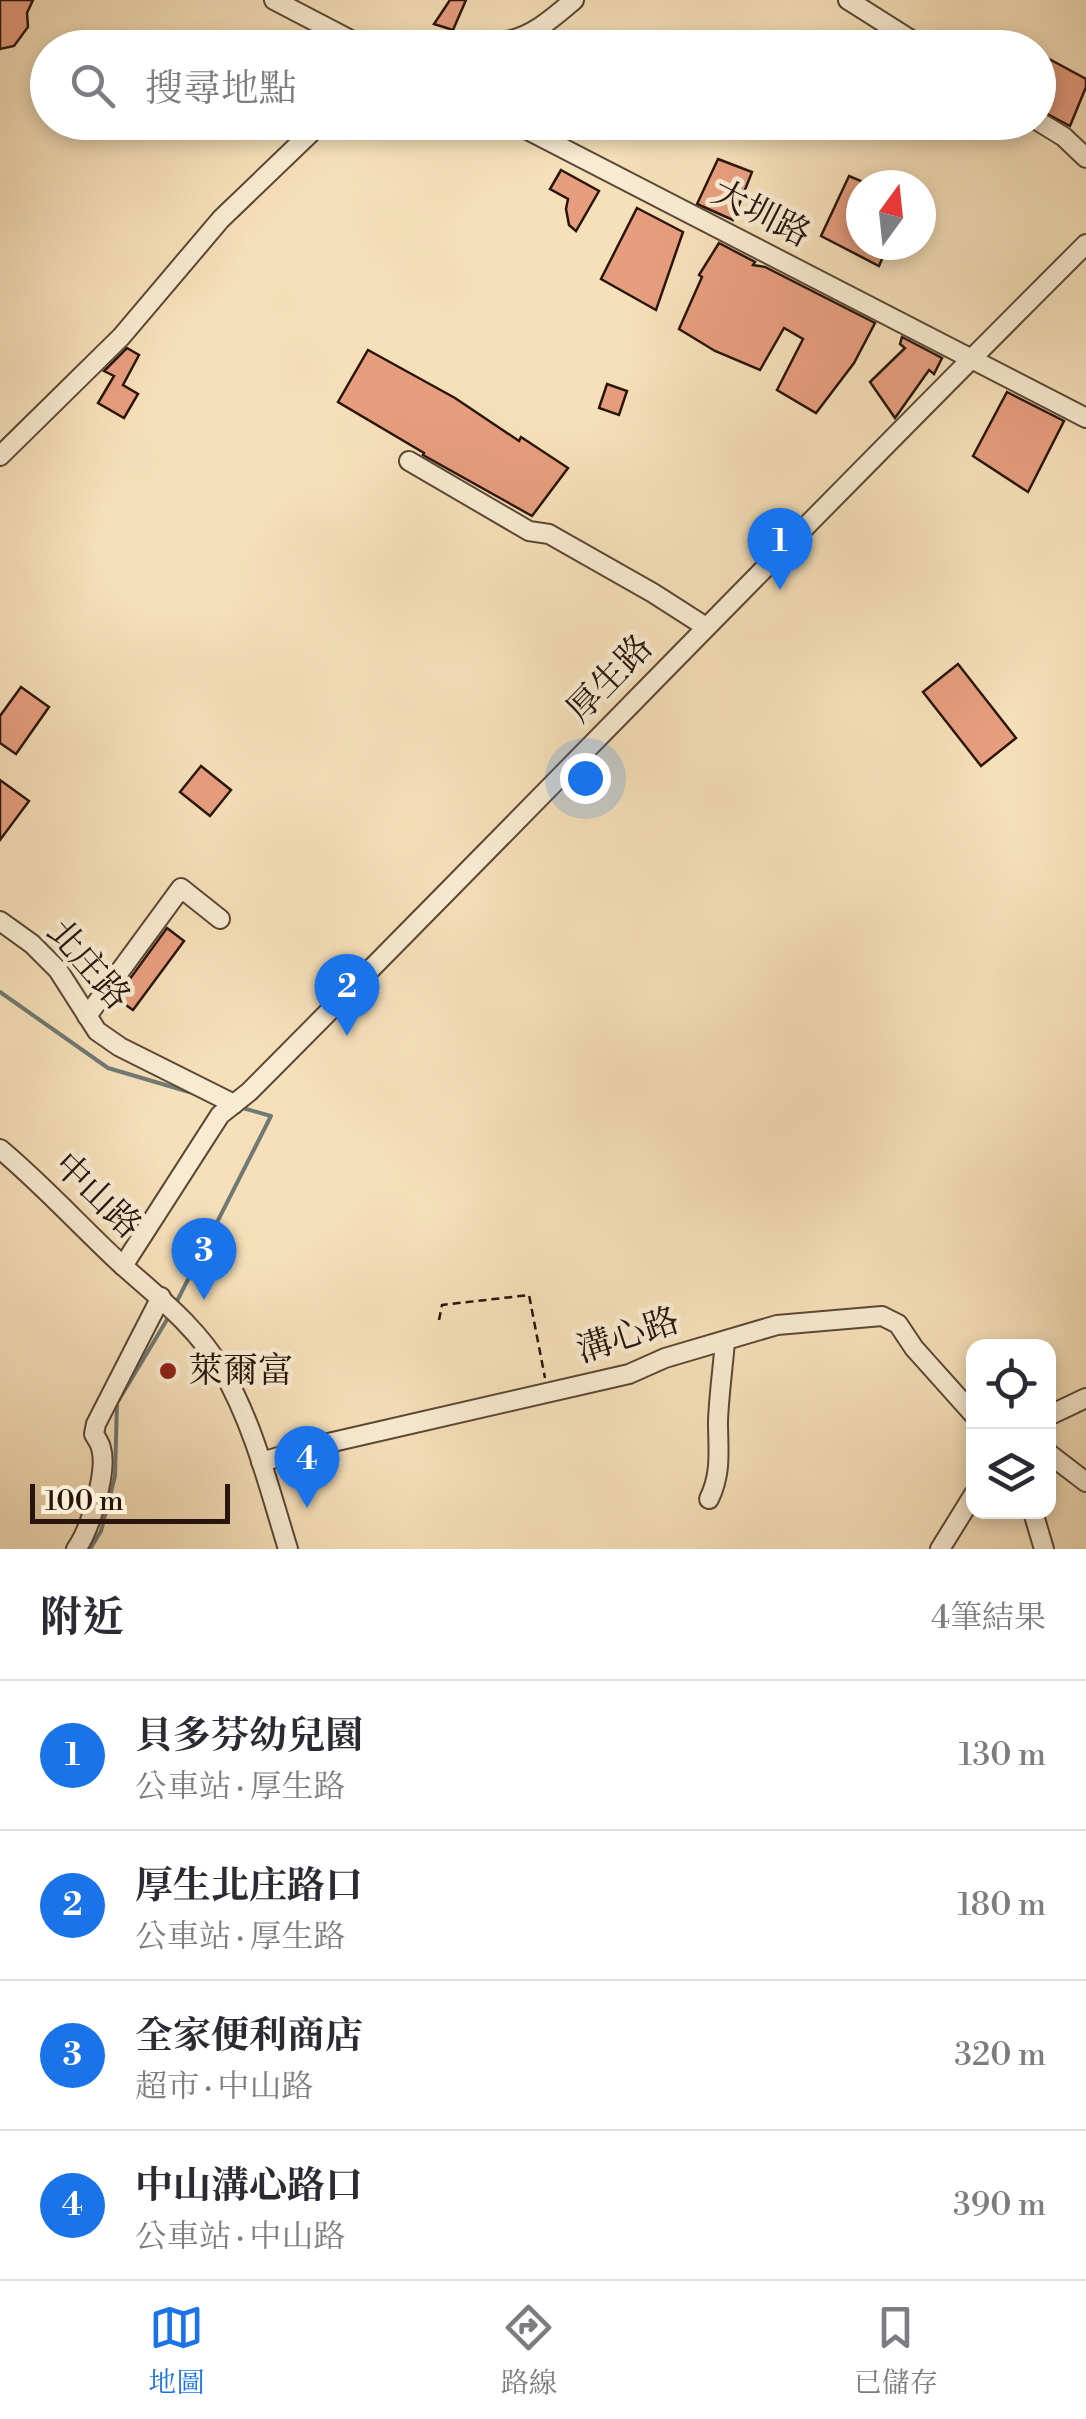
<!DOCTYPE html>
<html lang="zh-TW">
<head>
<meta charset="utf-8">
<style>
	:root { --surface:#fff; --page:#f7f7f7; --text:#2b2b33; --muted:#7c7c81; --line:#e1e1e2; --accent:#1a73e8 }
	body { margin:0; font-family:"Libre Bodoni","Noto Serif TC",serif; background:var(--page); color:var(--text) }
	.controls { position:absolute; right:30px; bottom:30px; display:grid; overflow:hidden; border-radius:20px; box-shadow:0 5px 15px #0003 }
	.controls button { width:90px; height:90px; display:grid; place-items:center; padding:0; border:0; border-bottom:2px solid var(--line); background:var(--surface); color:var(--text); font:50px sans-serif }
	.compass { position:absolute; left:846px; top:170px; width:90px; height:90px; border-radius:50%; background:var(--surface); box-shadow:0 5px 15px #0003; rotate:15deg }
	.scale { position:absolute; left:30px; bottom:25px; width:200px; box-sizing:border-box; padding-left:10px; border:5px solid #29150b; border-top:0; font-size:28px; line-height:35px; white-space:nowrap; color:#29150b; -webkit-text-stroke:8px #f9ebd2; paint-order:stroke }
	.you { position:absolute; left:585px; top:778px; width:35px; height:35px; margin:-25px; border:8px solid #fff; border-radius:50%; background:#1a73e8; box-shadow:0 0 0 15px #1a73e833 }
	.badge { display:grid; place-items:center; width:65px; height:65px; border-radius:50%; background:var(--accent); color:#fff; font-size:32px; font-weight:700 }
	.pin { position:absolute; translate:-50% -82px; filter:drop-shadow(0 2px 5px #0008) }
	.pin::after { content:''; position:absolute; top:52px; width:35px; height:30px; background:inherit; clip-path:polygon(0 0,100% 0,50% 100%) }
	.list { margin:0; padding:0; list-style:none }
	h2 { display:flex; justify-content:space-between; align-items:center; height:130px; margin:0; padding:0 40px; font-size:42px }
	h2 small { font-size:32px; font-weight:400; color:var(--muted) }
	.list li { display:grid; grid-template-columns:65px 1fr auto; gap:30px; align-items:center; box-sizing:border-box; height:150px; padding:0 40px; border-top:2px solid var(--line) }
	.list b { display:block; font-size:38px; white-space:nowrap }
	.list p { margin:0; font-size:32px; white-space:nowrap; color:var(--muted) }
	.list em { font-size:32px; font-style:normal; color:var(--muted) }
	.icon { flex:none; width:55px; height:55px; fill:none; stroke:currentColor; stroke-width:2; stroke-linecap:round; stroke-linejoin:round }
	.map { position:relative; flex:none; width:1086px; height:1549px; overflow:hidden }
	.search { position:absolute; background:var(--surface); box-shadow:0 5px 15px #0003; left:30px; right:30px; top:30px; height:110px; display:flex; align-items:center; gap:25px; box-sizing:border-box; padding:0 35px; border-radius:55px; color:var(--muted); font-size:38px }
	.sheet { height:730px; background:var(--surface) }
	nav { display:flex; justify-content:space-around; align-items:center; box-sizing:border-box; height:140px; border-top:2px solid var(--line); background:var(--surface); font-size:28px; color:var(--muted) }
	nav a { display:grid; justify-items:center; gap:5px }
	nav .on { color:var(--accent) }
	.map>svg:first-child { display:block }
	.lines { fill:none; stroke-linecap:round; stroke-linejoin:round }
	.stream { stroke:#707973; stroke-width:4 }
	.building { fill:#e79e7f; stroke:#29150b; stroke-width:2.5 }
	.minor-casing { stroke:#5c4836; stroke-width:22 }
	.path { stroke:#29150b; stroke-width:2.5; stroke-dasharray:8 5; stroke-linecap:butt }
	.minor { stroke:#f9ebd2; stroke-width:18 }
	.poi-dot { fill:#8f2418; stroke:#f9ebd2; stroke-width:4 }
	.labels { text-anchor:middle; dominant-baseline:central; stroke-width:9; stroke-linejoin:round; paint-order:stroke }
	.street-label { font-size:35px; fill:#29150b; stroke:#f9ebd2 }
	.poi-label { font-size:35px; fill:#29150b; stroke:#f9ebd2; text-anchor:start }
</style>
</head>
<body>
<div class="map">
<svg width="1086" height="1549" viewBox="0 0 1086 1549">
	<rect width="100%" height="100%" fill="#f6e0b9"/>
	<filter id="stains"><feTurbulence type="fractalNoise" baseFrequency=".002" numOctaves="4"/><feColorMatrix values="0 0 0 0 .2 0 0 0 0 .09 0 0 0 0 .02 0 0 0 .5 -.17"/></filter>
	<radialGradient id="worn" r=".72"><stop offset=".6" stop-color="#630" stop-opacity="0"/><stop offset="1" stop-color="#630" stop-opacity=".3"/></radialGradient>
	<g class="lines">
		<g class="stream">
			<polyline points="0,992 108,1068 196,1094"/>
			<polyline points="175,1305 271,1116 239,1107"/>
			<polyline points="90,1549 101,1531 115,1476 117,1403 171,1313"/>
		</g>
	</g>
	<g class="building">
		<polygon points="0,0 33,0 27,13 28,27 14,46 0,49"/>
		<polygon points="450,0 466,0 453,30 434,24"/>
		<polygon points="1038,53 1086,79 1086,87 1070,126 1038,109"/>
		<polygon points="718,159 752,172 733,220 697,204"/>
		<polygon points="561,170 599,191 576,231 569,225 566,209 568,199 550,189"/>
		<polygon points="849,176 861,181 861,245 888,245 879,266 821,236"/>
		<polygon points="637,208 683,232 656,310 601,279"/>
		<polygon points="719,243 755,262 753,265 765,267 875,323 854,363 816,413 777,390 803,339 784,328 760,370 715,351 679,329 702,277 699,275"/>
		<polygon points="902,337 942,358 934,374 929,370 895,418 870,382 905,348 900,344"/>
		<polygon points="127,348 139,355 123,385 138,394 124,418 98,403 114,376 104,371"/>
		<polygon points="368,350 455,398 519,441 521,437 568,468 532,516 423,455 424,453 338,402"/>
		<polygon points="607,384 627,391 619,415 599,408"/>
		<polygon points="1007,392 1064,421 1028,492 973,456"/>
		<polygon points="958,664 1016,738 981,766 923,692"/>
		<polygon points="21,687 49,707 16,754 0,743 0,716"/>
		<polygon points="201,766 231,790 210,816 180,792"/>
		<polygon points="0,780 29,801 0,840"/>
		<polygon points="167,928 184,941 133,1010 116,998"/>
	</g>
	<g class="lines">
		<defs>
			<g id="minor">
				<polyline points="274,0 366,48"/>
				<polyline points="848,0 924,48"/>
				<path d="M424,48C452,37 477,45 505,41C531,38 554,17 574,0"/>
				<polyline points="1038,121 1064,137 1086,158"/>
				<polyline points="512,122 1086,418"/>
				<polyline points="0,456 121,337 221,219 322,122"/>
				<polyline points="409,461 529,531 549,534 653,593 706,627"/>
				<polyline points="0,921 32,944 58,970 97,1031 120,1047 234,1104"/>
				<polyline points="87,1016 181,888 220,919"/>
				<path d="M0,1149C43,1185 81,1227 122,1265C158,1297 197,1327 222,1370C254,1425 269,1488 288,1549"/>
				<path d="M123,1266L220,1115L249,1092C530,810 805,524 1086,244"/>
				<polyline points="1048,1416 1086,1398"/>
				<polyline points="1048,1453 1086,1482"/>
				<polyline points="261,1462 324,1444 629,1374 665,1358 777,1325 882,1316 898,1324 914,1348 974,1415"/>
				<path d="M709,1499C722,1473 718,1449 718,1421C719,1394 723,1367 725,1341"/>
				<polyline points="1033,1512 1044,1549"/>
				<path d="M76,1549C90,1530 108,1471 101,1448C100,1443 96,1438 94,1434L96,1424L161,1297"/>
				<polyline points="940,1549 974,1494"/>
			</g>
		</defs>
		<use href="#minor" class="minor-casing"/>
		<polyline class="path" points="439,1320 442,1305 529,1295 545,1378"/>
		<use href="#minor" class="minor"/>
	</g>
	<circle class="poi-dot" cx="168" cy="1371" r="10"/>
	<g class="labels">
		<g class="street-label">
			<text transform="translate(761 214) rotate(27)">大圳路</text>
			<text transform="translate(610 679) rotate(-46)">厚生路</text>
			<text transform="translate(88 965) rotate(49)">北庄路</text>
			<text transform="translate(97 1196) rotate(44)">中山路</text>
			<text transform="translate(628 1336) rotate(-18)">溝心路</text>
		</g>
		<g class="poi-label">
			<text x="188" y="1371">萊爾富</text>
		</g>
	</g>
	<rect width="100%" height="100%" filter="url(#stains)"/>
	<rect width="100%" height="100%" fill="url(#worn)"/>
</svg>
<div class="controls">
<button><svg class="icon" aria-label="locate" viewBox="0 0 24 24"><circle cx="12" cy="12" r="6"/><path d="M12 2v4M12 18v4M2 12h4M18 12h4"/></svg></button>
<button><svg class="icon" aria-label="layers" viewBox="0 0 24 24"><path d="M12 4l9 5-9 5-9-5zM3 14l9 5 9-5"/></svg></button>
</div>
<svg class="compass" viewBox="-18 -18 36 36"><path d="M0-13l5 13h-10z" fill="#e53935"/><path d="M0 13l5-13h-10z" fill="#7c7c81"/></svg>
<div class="scale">100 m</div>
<div class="you"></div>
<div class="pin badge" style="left:780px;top:590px">1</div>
<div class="pin badge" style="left:347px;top:1036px">2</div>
<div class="pin badge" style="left:204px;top:1300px">3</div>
<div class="pin badge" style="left:307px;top:1508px">4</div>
<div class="search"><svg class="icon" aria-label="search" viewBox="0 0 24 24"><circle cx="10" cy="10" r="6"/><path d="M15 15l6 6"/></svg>搜尋地點</div>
</div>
<section class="sheet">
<h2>附近<small>4筆結果</small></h2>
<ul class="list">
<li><span class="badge">1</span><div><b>貝多芬幼兒園</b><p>公車站 · 厚生路</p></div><em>130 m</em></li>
<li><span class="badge">2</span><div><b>厚生北庄路口</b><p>公車站 · 厚生路</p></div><em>180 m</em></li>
<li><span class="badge">3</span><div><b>全家便利商店</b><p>超市 · 中山路</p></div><em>320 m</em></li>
<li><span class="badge">4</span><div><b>中山溝心路口</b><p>公車站 · 中山路</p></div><em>390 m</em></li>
</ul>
</section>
<nav>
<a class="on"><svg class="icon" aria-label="map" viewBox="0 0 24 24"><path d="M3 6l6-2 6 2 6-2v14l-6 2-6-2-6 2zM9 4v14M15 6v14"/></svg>地圖</a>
<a><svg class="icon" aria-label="directions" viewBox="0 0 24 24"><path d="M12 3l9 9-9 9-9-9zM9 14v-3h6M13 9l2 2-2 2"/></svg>路線</a>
<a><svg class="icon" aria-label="saved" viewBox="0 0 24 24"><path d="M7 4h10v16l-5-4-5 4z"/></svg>已儲存</a>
</nav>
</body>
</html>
